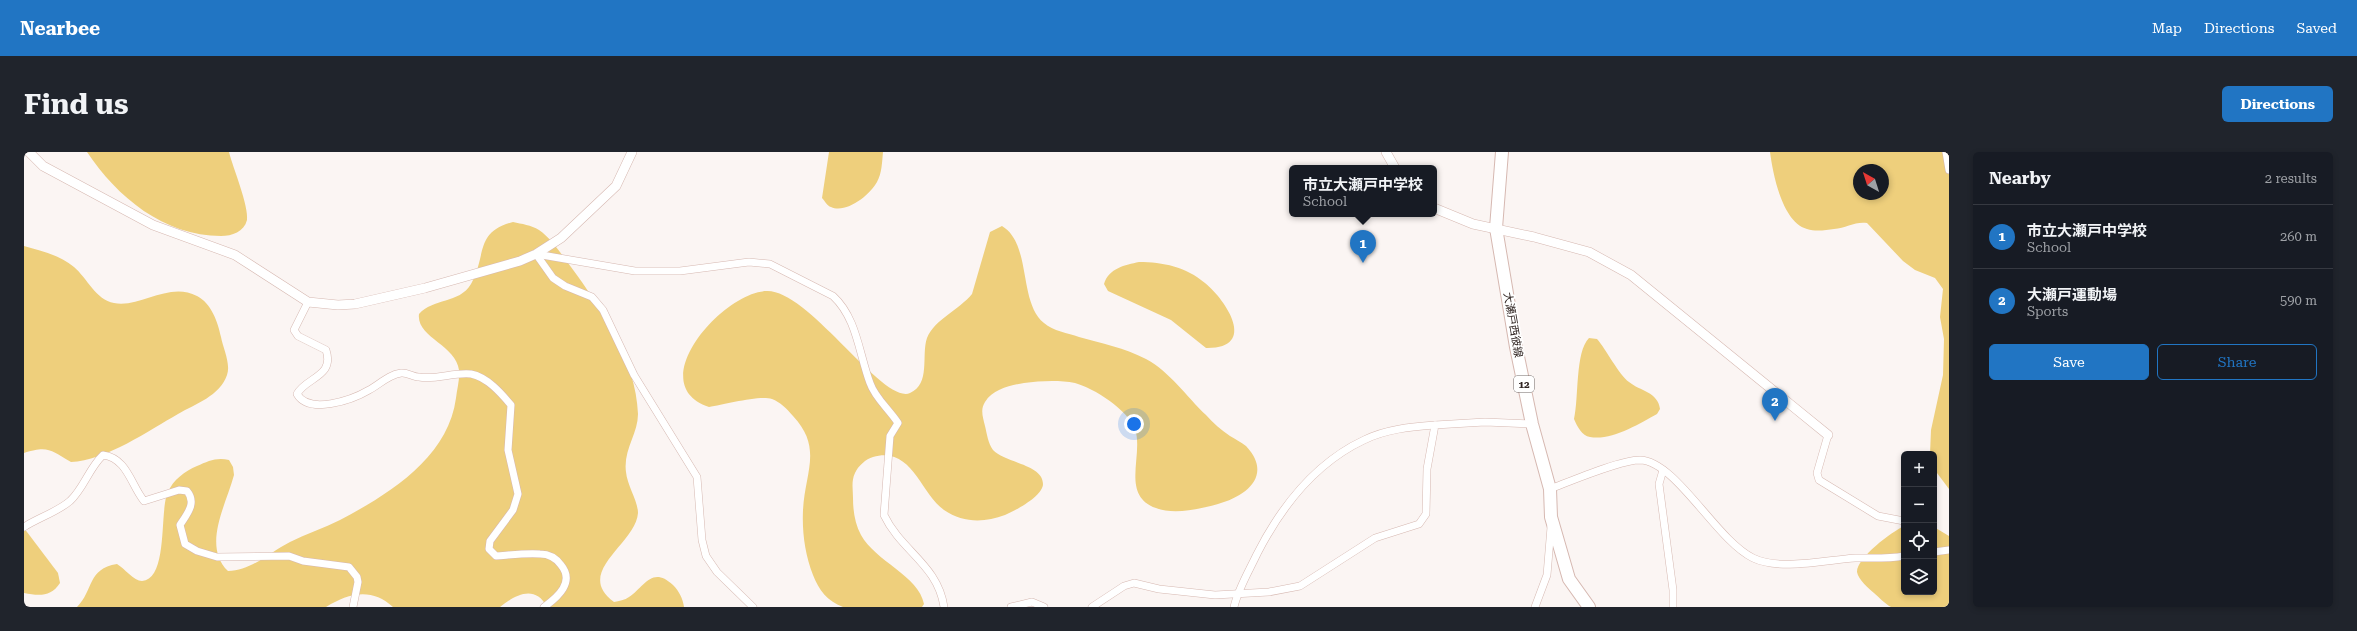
<!DOCTYPE html>
<html lang="en">
<head>
<meta charset="utf-8">
<style>
	:root { --surface:#171b24; --page:#20242c; --text:#f1f3f6; --muted:#9ea1a6; --line:#363941; --accent:#2175c3 }
	body { margin:0; font-family:"Roboto Serif","Noto Sans JP",serif; background:var(--page); color:var(--text) }
	.controls { position:absolute; right:12px; bottom:12px; display:grid; overflow:hidden; border-radius:6px; box-shadow:0 2px 6px #0003 }
	.controls button { width:36px; height:36px; display:grid; place-items:center; padding:0; border:0; border-bottom:1px solid var(--line); background:var(--surface); color:var(--text); font:20px sans-serif }
	.compass { position:absolute; left:1829px; top:12px; width:36px; height:36px; border-radius:50%; background:var(--surface); box-shadow:0 2px 6px #0003; rotate:321deg }
	.you { position:absolute; left:1110px; top:272px; width:14px; height:14px; margin:-10px; border:3px solid #fff; border-radius:50%; background:#1a73e8; box-shadow:0 0 0 6px #1a73e833 }
	.badge { display:grid; place-items:center; width:26px; height:26px; border-radius:50%; background:var(--accent); color:#fff; font-size:13px; font-weight:700 }
	.pin { position:absolute; translate:-50% -33px; filter:drop-shadow(0 1px 2px #0008) }
	.pin::after { content:''; position:absolute; top:21px; width:14px; height:12px; background:inherit; clip-path:polygon(0 0,100% 0,50% 100%) }
	.popup { position:absolute; left:1265px; top:13px; width:148px; height:52px; box-sizing:border-box; display:grid; place-content:center; border-radius:6px; background:var(--surface); filter:drop-shadow(0 1px 3px #0005); font-size:13px; white-space:nowrap; color:var(--muted) }
	.popup b { font-size:15px; color:var(--text) }
	.popup::after { content:''; position:absolute; left:50%; top:100%; margin-left:-8px; border:8px solid transparent; border-top-color:var(--surface) }
	.list { margin:0; padding:0; list-style:none }
	h2 { display:flex; justify-content:space-between; align-items:center; height:52px; margin:0; padding:0 16px; font-size:17px }
	h2 small { font-size:13px; font-weight:400; color:var(--muted) }
	.list li { display:grid; grid-template-columns:26px 1fr auto; gap:12px; align-items:center; box-sizing:border-box; height:64px; padding:0 16px; border-top:1px solid var(--line) }
	.list b { display:block; font-size:15px; white-space:nowrap }
	.list p { margin:0; font-size:13px; white-space:nowrap; color:var(--muted) }
	.list em { font-size:13px; font-style:normal; color:var(--muted) }
	.actions { display:flex; gap:8px; padding:12px 16px }
	.actions a { flex:1; padding:9px 0; border:1px solid var(--accent); border-radius:6px; text-align:center; font-size:14px; color:var(--accent) }
	.actions .main { background:var(--accent); color:#fff }
	.icon { flex:none; width:22px; height:22px; fill:none; stroke:currentColor; stroke-width:2; stroke-linecap:round; stroke-linejoin:round }
	.map { position:relative; flex:none; width:1925px; height:455px; overflow:hidden; border-radius:6px }
	header { display:flex; align-items:center; gap:24px; box-sizing:border-box; height:56px; padding:0 20px; background:var(--accent); color:#fff }
	header strong { font-size:19px }
	nav { display:flex; gap:22px; margin-inline-start:auto; font-size:14px }
	.intro { display:flex; align-items:center; justify-content:space-between; box-sizing:border-box; height:96px; padding:0 24px }
	h1 { margin:0; font-size:28px }
	.button { padding:10px 18px; border-radius:6px; background:var(--accent); color:#fff; font-size:14px; font-weight:700 }
	main { display:flex; gap:24px; padding:0 24px }
	aside { flex:1; background:var(--surface); border-radius:6px; box-shadow:0 2px 6px #0003 }
	.map>svg:first-child { display:block }
	.green { fill:#eecf7c; fill-rule:evenodd }
	.lines { fill:none; stroke-linecap:round; stroke-linejoin:round }
	.minor-casing { stroke:#d6b8b1; stroke-width:8 }
	.tertiary-casing { stroke:#d6b8b1; stroke-width:10 }
	.primary-casing { stroke:#d6b8b1; stroke-width:14 }
	.minor { stroke:#fff; stroke-width:7 }
	.tertiary { stroke:#fff; stroke-width:9 }
	.primary { stroke:#fff; stroke-width:12 }
	.labels { text-anchor:middle; dominant-baseline:central; stroke-width:3.5; stroke-linejoin:round; paint-order:stroke }
	.shield { fill:#fff; stroke:#6e6664; stroke-width:1 }
	.shield-label { font-size:10px; font-weight:bold; fill:#302522 }
	.street-label { font-size:11px; fill:#302522; stroke:#fff }
</style>
</head>
<body>
<header>
<strong>Nearbee</strong>
<nav><a>Map</a><a>Directions</a><a>Saved</a></nav>
</header>
<div class="intro"><h1>Find us</h1><a class="button">Directions</a></div>
<main>
<div class="map">
<svg width="1925" height="455" viewBox="0 0 1925 455">
	<rect width="100%" height="100%" fill="#fbf5f3"/>
	<g class="green">
		<path d="M63,0H205C209,16 225,54 223,68C220,80 208,84 197,84C140,84 93,45 63,0Z"/>
		<path d="M805,0H859C858,10 858,21 853,30C846,43 822,62 807,55C803,54 801,49 798,46Z"/>
		<path d="M1746,0H1925V337L1910,317V302H1906L1907,278L1919,223L1920,187L1916,165L1919,137L1911,126L1891,118L1879,109L1843,71C1832,69 1822,76 1810,77C1802,78 1792,80 1783,77C1758,70 1749,22 1746,0ZM1835,18H1859V42H1835Z"/>
		<path d="M489,70C498,72 507,73 515,78C528,87 537,102 547,115C577,156 612,208 614,262C614,282 599,298 602,320C603,333 614,349 614,361C612,392 549,420 590,450C595,449 601,448 605,445C620,435 628,413 649,433C655,439 659,447 660,455H523C511,432 491,443 476,455H369C348,435 324,441 302,455H53C70,438 63,417 93,412C100,416 110,429 118,429C145,427 135,357 144,340C149,328 161,319 173,314C184,309 193,305 205,308L209,315L210,323C202,353 178,394 204,419C227,419 246,400 266,390C282,382 300,376 316,368C365,342 424,306 432,246C433,237 436,227 435,218C432,193 392,185 395,162C409,146 435,152 447,132C463,104 450,80 489,70Z"/>
		<path d="M978,74C1008,92 994,150 1020,171C1029,179 1044,181 1055,185C1077,191 1101,196 1122,207C1146,220 1162,244 1182,263C1189,271 1197,278 1206,284C1211,287 1217,290 1222,294C1249,323 1223,344 1194,352C1176,357 1150,363 1132,356C1096,343 1120,303 1111,277C1104,258 1070,236 1051,231C1035,228 1016,229 1000,231C987,233 969,237 961,250C956,258 959,265 961,274C963,282 964,291 969,298C981,311 1019,312 1019,332C1019,344 991,359 981,363C960,371 939,371 920,358C896,341 888,294 849,305C842,307 834,314 831,321C827,329 829,338 829,346C829,359 831,372 837,383C851,409 895,424 900,452L898,455H819C803,449 795,438 789,423C781,402 778,381 779,358C781,320 799,296 769,264C763,257 756,250 748,247C734,243 700,253 685,255C617,232 700,139 743,139C785,138 859,253 886,241C907,232 897,203 903,186C911,167 935,158 948,142L966,80Z"/>
		<path d="M0,94C17,99 36,103 50,115C63,126 72,148 90,151C117,156 145,129 173,144C187,151 194,170 197,185C199,196 207,212 203,223C196,244 171,252 154,262C126,278 81,309 47,310C27,299 25,293 0,301Z"/>
		<path d="M1115,110C1139,110 1162,115 1181,131C1203,149 1234,197 1182,196L1147,168L1084,139L1080,132C1085,116 1101,113 1115,110Z"/>
		<path d="M1565,186L1573,187C1582,197 1595,223 1605,230C1616,239 1634,240 1636,257L1633,262C1615,272 1587,289 1566,285C1558,284 1553,274 1550,267C1555,246 1551,200 1565,186Z"/>
		<path d="M1880,374V440H1910V375L1925,384V455C1914,455 1875,455 1867,455C1861,452 1855,445 1850,441C1845,437 1834,427 1833,420C1833,405 1868,380 1880,374Z"/>
		<path d="M0,376L34,421L36,431C27,445 15,444 0,441Z"/>
	</g>
	<g class="lines">
		<defs>
			<g id="minor">
				<polyline points="1922,0 1925,18"/>
				<path d="M512,102L611,119H656L725,110L746,112L809,144C833,166 835,202 846,231C851,246 865,257 874,271L866,284L860,363C877,399 914,413 920,455"/>
				<polyline points="512,102 529,126 541,134 568,145 579,158 610,223 673,325 678,388 682,404 693,420 729,455"/>
				<path d="M284,150L270,178L274,184L302,198C311,225 282,225 273,242C285,263 328,248 345,238C356,232 364,223 377,221C383,220 389,225 395,225C412,228 430,220 447,222C463,225 477,241 487,253L484,298L494,342L489,358L466,389L465,397L472,404C486,403 501,401 516,402C524,402 532,406 537,413C551,430 534,445 520,455"/>
				<polyline points="1804,283 1793,321 1795,328 1854,364 1880,369"/>
				<polyline points="1639,318 1635,332 1649,438 1649,455"/>
				<path d="M1526,337C1547,329 1596,308 1616,308C1652,309 1692,388 1729,406C1756,419 1802,408 1831,406C1848,406 1864,407 1880,404"/>
				<path d="M0,375C14,366 33,360 46,349C60,336 65,316 79,303C103,306 107,333 120,349L155,338L163,339C173,351 163,362 156,373L161,392L173,399L193,405L265,404L279,409L325,415L333,425L334,430L329,455"/>
				<polyline points="1910,400 1925,398"/>
				<polyline points="987,455 1008,450 1020,455"/>
				<polyline points="1068,455 1100,434 1110,431 1135,437 1191,443 1245,440 1276,434 1351,386 1395,372 1402,362 1403,317 1411,273 1461,270 1508,272"/>
				<path d="M1210,455C1214,437 1225,419 1233,402C1257,355 1291,311 1340,288C1362,277 1387,275 1411,273"/>
				<polyline points="1511,455 1523,423 1527,375"/>
			</g>
			<g id="tertiary">
				<polyline points="5,0 19,14 129,73 211,103 284,150 314,153 331,152 401,136 496,109 512,102 537,86 592,34 608,0"/>
				<polyline points="1362,0 1371,16"/>
				<polyline points="1410,56 1449,72 1510,85 1565,100 1607,123 1804,283"/>
			</g>
			<polyline id="primary" points="1478,0 1472,76 1492,195 1508,272 1526,337 1527,365 1545,427 1565,455"/>
		</defs>
		<use href="#minor" class="minor-casing"/>
		<use href="#tertiary" class="tertiary-casing"/>
		<use href="#primary" class="primary-casing"/>
		<use href="#minor" class="minor"/>
		<use href="#tertiary" class="tertiary"/>
		<use href="#primary" class="primary"/>
	</g>
	<g class="labels">
		<rect class="shield" x="1490" y="224" width="20" height="16" rx="3"/>
		<g class="shield-label">
			<text x="1500" y="232">12</text>
		</g>
		<g class="street-label">
			<text transform="translate(1489 173) rotate(80)">大瀬戸西彼線</text>
		</g>
	</g>
</svg>
<div class="controls">
<button>+</button>
<button>−</button>
<button><svg class="icon" aria-label="locate" viewBox="0 0 24 24"><circle cx="12" cy="12" r="6"/><path d="M12 2v4M12 18v4M2 12h4M18 12h4"/></svg></button>
<button><svg class="icon" aria-label="layers" viewBox="0 0 24 24"><path d="M12 4l9 5-9 5-9-5zM3 14l9 5 9-5"/></svg></button>
</div>
<svg class="compass" viewBox="-18 -18 36 36"><path d="M0-13l5 13h-10z" fill="#e53935"/><path d="M0 13l5-13h-10z" fill="#9ea1a6"/></svg>
<div class="you"></div>
<div class="pin badge" style="left:1339px;top:111px">1</div>
<div class="popup"><b>市立大瀬戸中学校</b>School</div>
<div class="pin badge" style="left:1751px;top:269px">2</div>
</div>
<aside>
<h2>Nearby<small>2 results</small></h2>
<ul class="list">
<li><span class="badge">1</span><div><b>市立大瀬戸中学校</b><p>School</p></div><em>260 m</em></li>
<li><span class="badge">2</span><div><b>大瀬戸運動場</b><p>Sports</p></div><em>590 m</em></li>
</ul>
<div class="actions"><a class="main">Save</a><a>Share</a></div>
</aside>
</main>
</body>
</html>
